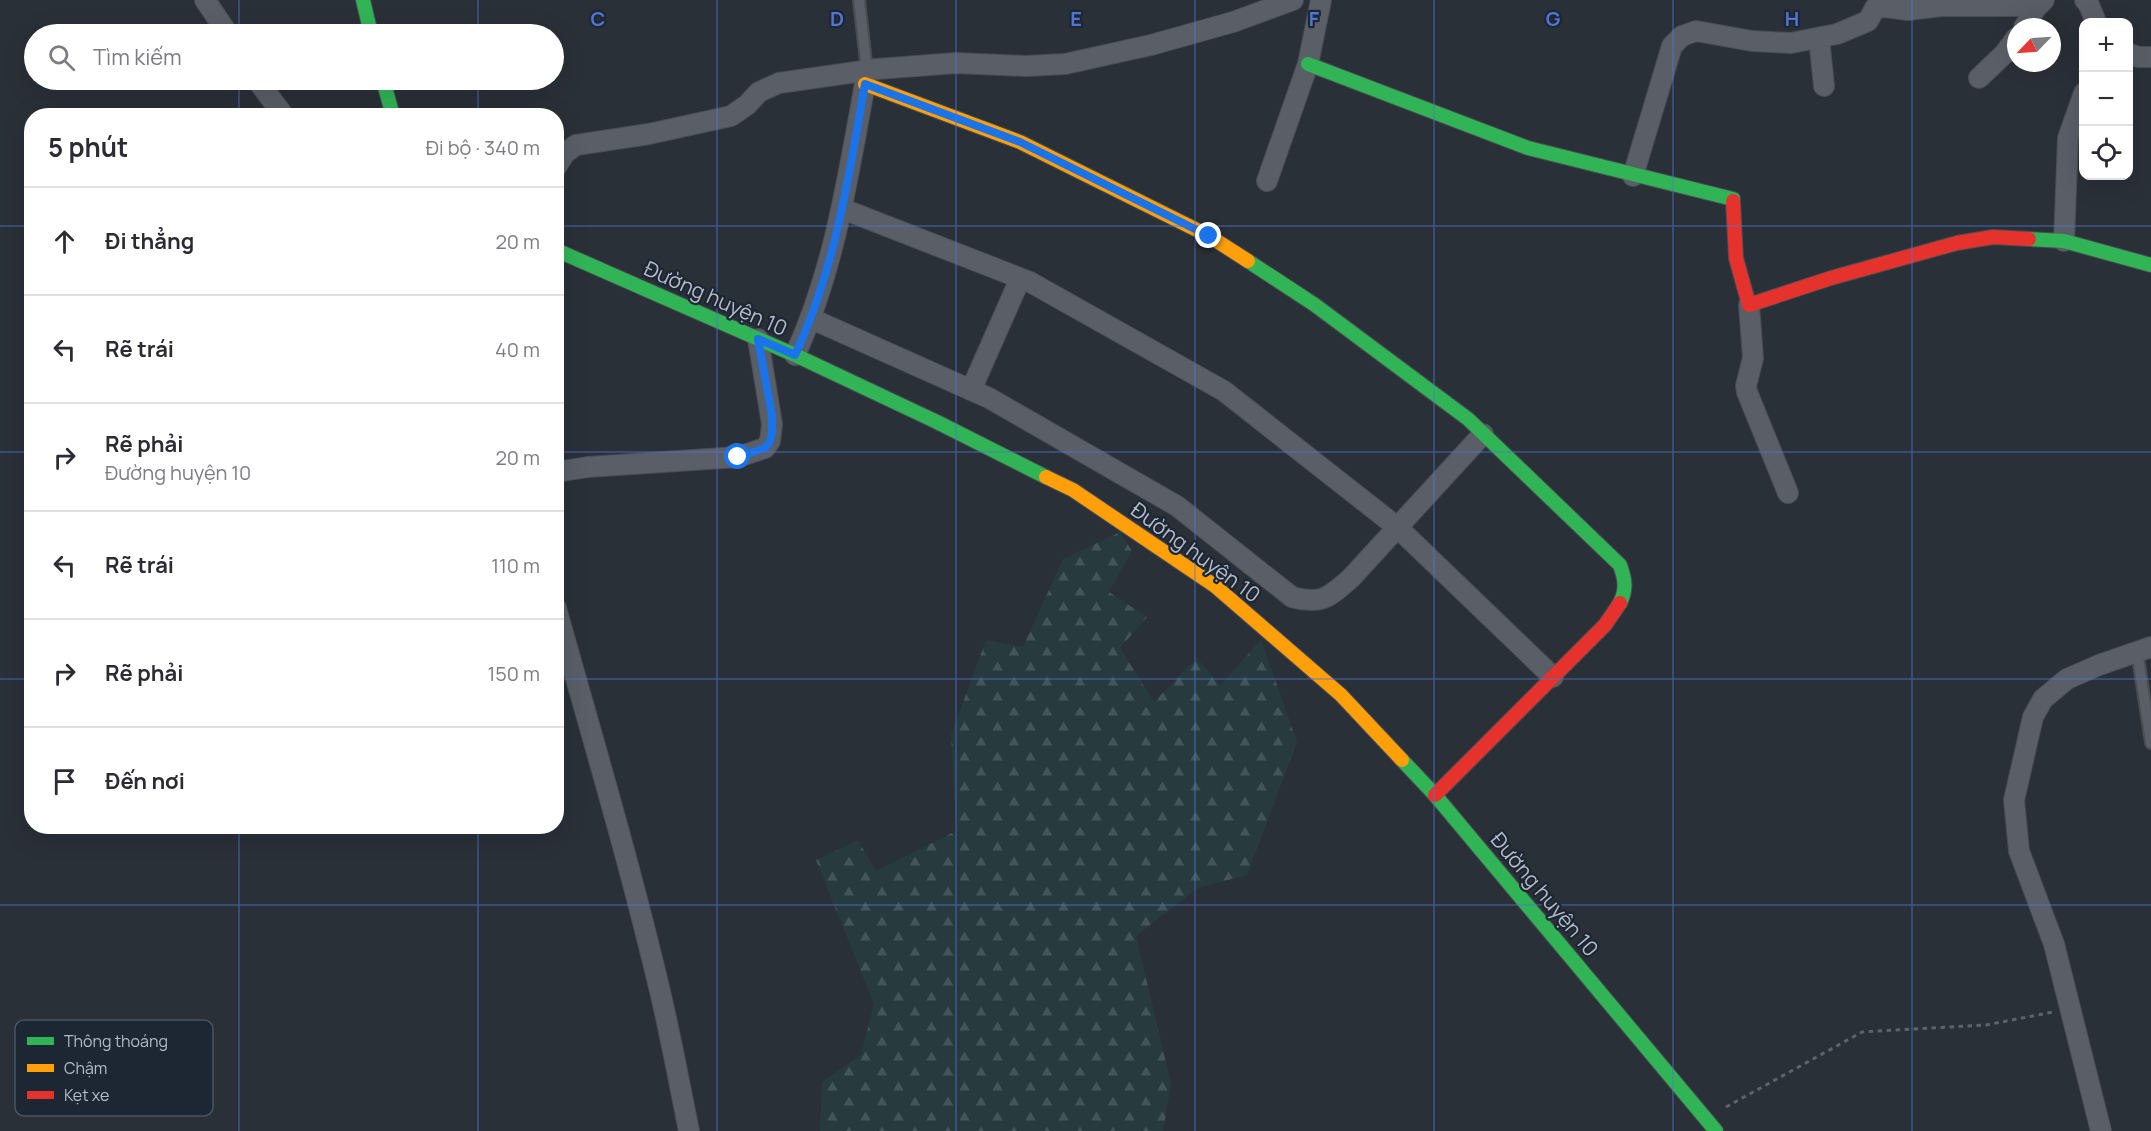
<!DOCTYPE html>
<html lang="vi">
<head>
<meta charset="utf-8">
<style>
	:root { --surface:#fff; --page:#f7f7f7; --text:#2b2b33; --muted:#7c7c81; --line:#e1e1e2 }
	body { margin:0; font-family:Manrope,sans-serif; background:var(--page); color:var(--text) }
	.controls { position:absolute; right:18px; top:18px; display:grid; overflow:hidden; border-radius:12px; box-shadow:0 6px 24px #0002 }
	.controls button { width:54px; height:54px; display:grid; place-items:center; padding:0; border:0; border-bottom:2px solid var(--line); background:var(--surface); color:var(--text); font:30px sans-serif }
	.compass { position:absolute; left:2007px; top:18px; width:54px; height:54px; border-radius:50%; background:var(--surface); box-shadow:0 6px 24px #0002; rotate:245deg }
	.stop { position:absolute; width:18px; height:18px; margin:-14px; border:4px solid #1a73e8; border-radius:50%; background:#fff }
	.stop.end { background:#1a73e8; border-color:#fff; box-shadow:0 2px 6px #0008 }
	.list { margin:0; padding:0; list-style:none }
	h2 { display:flex; justify-content:space-between; align-items:center; height:78px; margin:0; padding:0 24px; font-size:26px }
	h2 small { font-size:20px; font-weight:400; color:var(--muted) }
	.list li { display:grid; grid-template-columns:39px 1fr auto; gap:18px; align-items:center; box-sizing:border-box; height:108px; padding:0 24px; border-top:2px solid var(--line) }
	.list b { display:block; font-size:22px; white-space:nowrap }
	.list p { margin:0; font-size:20px; white-space:nowrap; color:var(--muted) }
	.list em { font-size:20px; font-style:normal; color:var(--muted) }
	.icon { flex:none; width:33px; height:33px; fill:none; stroke:currentColor; stroke-width:2; stroke-linecap:round; stroke-linejoin:round }
	.map { position:relative; flex:none; width:2151px; height:1131px; overflow:hidden }
	.search { position:absolute; background:var(--surface); box-shadow:0 6px 24px #0002; left:24px; top:24px; width:540px; height:66px; display:flex; align-items:center; gap:15px; box-sizing:border-box; padding:0 21px; border-radius:33px; color:var(--muted); font-size:22px }
	.panel { position:absolute; background:var(--surface); box-shadow:0 6px 24px #0002; left:24px; top:108px; width:540px; height:726px; border-radius:24px }
	.map>svg:first-child { display:block }
	.forest { fill:url(#forest-firs) }
	.lines { fill:none; stroke-linecap:round; stroke-linejoin:round }
	.lane-casing { stroke:#484c53; stroke-width:14 }
	.street-casing { stroke:#484c53; stroke-width:22 }
	.fast-casing { stroke:#484c53; stroke-width:16 }
	.slow-casing { stroke:#484c53; stroke-width:16 }
	.jam-casing { stroke:#484c53; stroke-width:16 }
	.path { stroke:#5d636a; stroke-width:3; stroke-dasharray:4.5 4.5; stroke-linecap:butt }
	.lane { stroke:#5a5e66; stroke-width:10 }
	.street { stroke:#5a5e66; stroke-width:20 }
	.fast { stroke:#30b455; stroke-width:14 }
	.slow { stroke:#ff9f0a; stroke-width:14 }
	.jam { stroke:#e5322d; stroke-width:14 }
	.route { stroke:#1a73e8; stroke-width:8 }
	.grid { fill:none; stroke:#5274d3; stroke-width:1.5; stroke-opacity:0.55 }
	.labels { text-anchor:middle; dominant-baseline:central; stroke-width:4.5; stroke-linejoin:round; paint-order:stroke }
	.street-label { font-size:21px; fill:#b4bcc9; stroke:#1d2633 }
	.key { fill:#1d2633; stroke:#4a5360; stroke-width:1.5 }
	.key-label { font-size:16px; fill:#b4bcc9 }
	.grid-label { font-size:20px; text-anchor:middle; font-weight:bold; fill:#5274d3; stroke:#1d2633; stroke-width:4.5; stroke-linejoin:round; paint-order:stroke }
</style>
</head>
<body>
<div class="map">
<svg width="2151" height="1131" viewBox="0 0 2151 1131">
	<defs>
		<pattern id="forest-firs" width="22" height="20" patternUnits="userSpaceOnUse" patternTransform="scale(1.5)"><rect width="22" height="20" fill="#273a3e"/><path d="M5 1l3.5 6h-7zM16 11l3.5 6h-7z" fill="#445559"/></pattern>
	</defs>
	<rect width="100%" height="100%" fill="#2a3038"/>
	<polygon class="forest" points="1120,532 1132,551 1109,592 1147,617 1120,648 1154,702 1197,658 1220,686 1261,640 1297,742 1247,875 1198,888 1136,936 1171,1084 1163,1131 820,1131 822,1082 861,1055 874,1004 816,860 858,840 876,871 956,831 951,735 986,640 1023,647 1063,559"/>
	<g class="lines">
		<defs>
			<g id="lane">
				<polyline points="859,0 867,71"/>
				<polyline points="2137,651 2151,743"/>
			</g>
			<g id="street">
				<polyline points="205,0 228,34"/>
				<polyline points="2085,0 2089,5 2096,22"/>
				<polyline points="2024,27 2036,8 2044,0"/>
				<polyline points="1819,38 1824,86"/>
				<polyline points="2128,53 2138,57 2151,57"/>
				<polyline points="1979,78 2004,54 2016,38"/>
				<polyline points="257,80 284,116"/>
				<polyline points="556,167 565,153 576,145 649,134 731,116 747,105 759,92 779,83 877,69 956,63 1026,66 1065,64 1151,45 1233,22 1293,0"/>
				<polyline points="1633,176 1672,46 1682,36 1696,31 1752,41 1791,43 1837,34 1868,21 1875,8 1885,7 1908,10 1941,6 2022,6 2029,0"/>
				<polyline points="1267,181 1308,64 1321,0"/>
				<polyline points="843,209 1030,282 1224,391 1397,527 1553,677"/>
				<polyline points="2064,241 2068,138 2084,93"/>
				<polyline points="1749,305 1753,358 1746,386 1747,392 1788,493"/>
				<path d="M812,319L989,398L1177,506L1292,597C1323,605 1329,597 1351,578L1483,434"/>
				<path d="M795,355C836,266 849,169 867,73"/>
				<polyline points="971,390 1020,279"/>
				<polyline points="556,472 588,467 738,457 765,448 770,441 772,424 758,339"/>
				<path d="M556,608C591,733 628,857 658,983C670,1032 679,1082 689,1131"/>
				<polyline points="2101,1131 2054,944 2019,851 2014,800 2033,717 2043,699 2067,679 2099,665 2151,647"/>
			</g>
			<g id="fast">
				<polyline points="363,0 371,34"/>
				<polyline points="1308,64 1528,148 1733,199 1733,201"/>
				<polyline points="383,80 393,116"/>
				<polyline points="2029,239 2064,241 2151,265"/>
				<polyline points="556,250 795,355 937,422 1046,477"/>
				<path d="M1248,261L1315,305L1468,419L1620,565C1625,579 1627,589 1620,603"/>
				<polyline points="1402,760 1435,795 1716,1131"/>
			</g>
			<g id="slow">
				<polyline points="865,84 1020,142 1209,236 1248,261"/>
				<polyline points="1046,477 1073,490 1215,586 1341,695 1402,760"/>
			</g>
			<g id="jam">
				<polyline points="1733,201 1736,258 1749,305 1831,278 1957,243 1993,237 2029,239"/>
				<polyline points="1435,795 1605,625 1620,603"/>
			</g>
		</defs>
		<use href="#lane" class="lane-casing"/>
		<use href="#street" class="street-casing"/>
		<use href="#fast" class="fast-casing"/>
		<use href="#slow" class="slow-casing"/>
		<use href="#jam" class="jam-casing"/>
		<polyline class="path" points="1726,1107 1862,1032 1986,1025 2053,1012"/>
		<use href="#lane" class="lane"/>
		<use href="#street" class="street"/>
		<use href="#fast" class="fast"/>
		<use href="#slow" class="slow"/>
		<use href="#jam" class="jam"/>
	</g>
	<g class="lines">
		<path class="route" d="M738,457L765,448L770,441L772,433V415L758,339L795,355C835,270 849,176 865,84L1020,142L1209,236"/>
	</g>
	<path class="grid" d="M239,0V34M478,0V34M717,0V1131M956,0V1131M1195,0V1131M1434,0V1131M1673,0V1131M1912,0V1131M239,80V116M478,80V116M0,226H32M556,226H2151M0,452H32M556,452H2151M0,679H32M556,679H2151M239,826V1131M478,826V1131M0,905H2151"/>
	<g class="labels">
		<g class="street-label">
			<text transform="translate(716 298) rotate(24)">Đường huyện 10</text>
			<text transform="translate(1196 552) rotate(36)">Đường huyện 10</text>
			<text transform="translate(1545 894) rotate(50)">Đường huyện 10</text>
		</g>
	</g>
	<rect x="15" y="1020" width="198" height="96" rx="9" class="key"/>
	<rect x="27" y="1037" width="27" height="8" fill="#30b455"/>
	<rect x="27" y="1064" width="27" height="8" fill="#ff9f0a"/>
	<rect x="27" y="1091" width="27" height="8" fill="#e5322d"/>
	<g class="key-label">
		<text x="64" y="1047">Thông thoáng</text>
		<text x="64" y="1074">Chậm</text>
		<text x="64" y="1101">Kẹt xe</text>
	</g>
	<g class="grid-label">
		<text x="598" y="26">C</text>
		<text x="837" y="26">D</text>
		<text x="1076" y="26">E</text>
		<text x="1314" y="26">F</text>
		<text x="1553" y="26">G</text>
		<text x="1792" y="26">H</text>
	</g>
</svg>
<div class="controls">
<button>+</button>
<button>−</button>
<button><svg class="icon" aria-label="locate" viewBox="0 0 24 24"><circle cx="12" cy="12" r="6"/><path d="M12 2v4M12 18v4M2 12h4M18 12h4"/></svg></button>
</div>
<svg class="compass" viewBox="-18 -18 36 36"><path d="M0-13l5 13h-10z" fill="#e53935"/><path d="M0 13l5-13h-10z" fill="#7c7c81"/></svg>
<div class="stop" style="left:738px;top:457px"></div>
<div class="stop end" style="left:1209px;top:236px"></div>
<div class="search"><svg class="icon" aria-label="search" viewBox="0 0 24 24"><circle cx="10" cy="10" r="6"/><path d="M15 15l6 6"/></svg>Tìm kiếm</div>
<section class="panel">
<h2>5 phút<small>Đi bộ · 340 m</small></h2>
<ul class="list">
<li><svg class="icon" aria-label="ahead" viewBox="0 0 24 24"><path d="M12 20V5M6 11l6-6 6 6"/></svg><div><b>Đi thẳng</b></div><em>20 m</em></li>
<li><svg class="icon" aria-label="left" viewBox="0 0 24 24"><path d="M17 20v-9H6M10 6l-5 5 5 5"/></svg><div><b>Rẽ trái</b></div><em>40 m</em></li>
<li><svg class="icon" aria-label="right" viewBox="0 0 24 24"><path d="M7 20v-9h11M14 6l5 5-5 5"/></svg><div><b>Rẽ phải</b><p>Đường huyện 10</p></div><em>20 m</em></li>
<li><svg class="icon" aria-label="left" viewBox="0 0 24 24"><path d="M17 20v-9H6M10 6l-5 5 5 5"/></svg><div><b>Rẽ trái</b></div><em>110 m</em></li>
<li><svg class="icon" aria-label="right" viewBox="0 0 24 24"><path d="M7 20v-9h11M14 6l5 5-5 5"/></svg><div><b>Rẽ phải</b></div><em>150 m</em></li>
<li><svg class="icon" aria-label="arrive" viewBox="0 0 24 24"><path d="M6 21V4h12l-3 4 3 4H6"/></svg><div><b>Đến nơi</b></div></li>
</ul>
</section>
</div>
</body>
</html>
